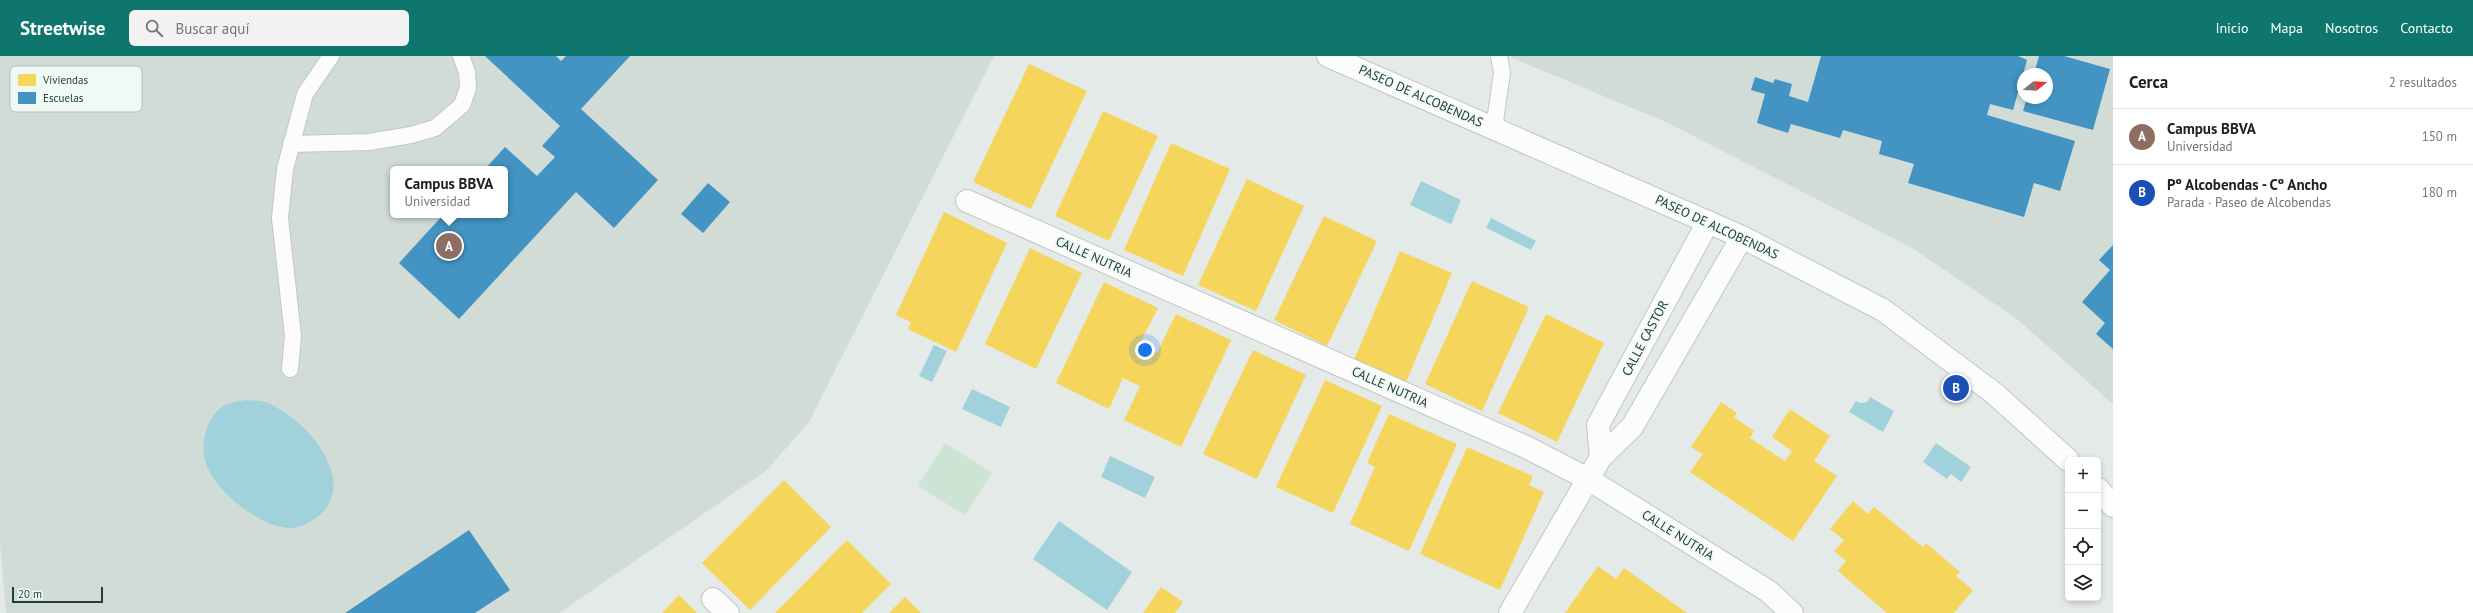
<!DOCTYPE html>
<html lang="es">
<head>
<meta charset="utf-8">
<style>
	:root { --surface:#fff; --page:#f2f2f2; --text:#202124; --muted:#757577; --line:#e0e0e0; --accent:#0f766e }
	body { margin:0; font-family:"PT Sans",sans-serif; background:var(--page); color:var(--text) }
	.controls { position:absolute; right:12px; bottom:12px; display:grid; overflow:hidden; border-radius:6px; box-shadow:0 2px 6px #0003 }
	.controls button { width:36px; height:36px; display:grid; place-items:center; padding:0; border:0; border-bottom:1px solid var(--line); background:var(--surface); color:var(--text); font:20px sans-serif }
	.compass { position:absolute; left:2017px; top:12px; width:36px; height:36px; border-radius:50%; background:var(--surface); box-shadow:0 2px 6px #0003; rotate:72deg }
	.scale { position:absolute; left:12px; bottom:10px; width:91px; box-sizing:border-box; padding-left:4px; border:2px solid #203f37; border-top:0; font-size:11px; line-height:14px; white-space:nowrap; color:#203f37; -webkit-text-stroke:3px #f1f9f5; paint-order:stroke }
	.you { position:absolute; left:1145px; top:294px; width:14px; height:14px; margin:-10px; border:3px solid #fff; border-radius:50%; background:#1a73e8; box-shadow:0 0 0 6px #1a73e833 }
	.badge { display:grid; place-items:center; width:26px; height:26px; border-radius:50%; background:var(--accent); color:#fff; font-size:13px; font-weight:700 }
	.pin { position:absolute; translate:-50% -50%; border:2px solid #fff; box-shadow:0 1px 4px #0006 }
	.popup { position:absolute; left:390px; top:110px; width:118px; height:52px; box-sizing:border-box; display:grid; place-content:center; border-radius:6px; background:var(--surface); filter:drop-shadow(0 1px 3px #0005); font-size:13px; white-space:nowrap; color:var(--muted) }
	.popup b { font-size:15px; color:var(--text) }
	.popup::after { content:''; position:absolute; left:50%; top:100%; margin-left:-8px; border:8px solid transparent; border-top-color:var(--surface) }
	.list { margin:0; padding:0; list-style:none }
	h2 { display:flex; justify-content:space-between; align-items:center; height:52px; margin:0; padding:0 16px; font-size:17px }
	h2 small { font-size:13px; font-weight:400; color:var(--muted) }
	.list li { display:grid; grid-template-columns:26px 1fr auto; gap:12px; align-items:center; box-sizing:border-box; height:56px; padding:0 16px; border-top:1px solid var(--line) }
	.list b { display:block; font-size:15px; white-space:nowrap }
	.list p { margin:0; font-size:13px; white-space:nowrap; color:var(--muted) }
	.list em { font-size:13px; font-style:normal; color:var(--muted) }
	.icon { flex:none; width:22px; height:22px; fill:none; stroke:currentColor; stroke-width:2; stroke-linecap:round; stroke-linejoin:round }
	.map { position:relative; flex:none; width:2113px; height:557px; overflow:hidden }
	header { display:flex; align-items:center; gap:24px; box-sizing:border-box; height:56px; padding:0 20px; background:var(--accent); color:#fff }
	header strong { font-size:19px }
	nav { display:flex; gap:22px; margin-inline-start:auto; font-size:14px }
	.search { width:280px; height:36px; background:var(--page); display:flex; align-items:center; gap:10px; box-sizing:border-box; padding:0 14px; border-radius:6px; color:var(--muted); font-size:15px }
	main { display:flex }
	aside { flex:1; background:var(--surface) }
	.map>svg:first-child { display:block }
	.built { fill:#d1dcd7; fill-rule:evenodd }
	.green { fill:#cce4d3 }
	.water { fill:#a1d2dc }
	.homes { fill:#f6d55c }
	.schools { fill:#4393c3 }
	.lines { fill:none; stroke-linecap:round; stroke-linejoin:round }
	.lane-casing { stroke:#c1c7c4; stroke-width:18 }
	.street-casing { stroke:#c1c7c4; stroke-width:24 }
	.lane { stroke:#fbfcfb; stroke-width:16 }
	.street { stroke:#fbfcfb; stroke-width:22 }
	.labels { text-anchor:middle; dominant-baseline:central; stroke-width:4; stroke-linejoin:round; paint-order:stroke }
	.street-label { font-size:13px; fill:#203f37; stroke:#f1f9f5 }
	.key { fill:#f1f9f5; stroke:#b2c1bc; stroke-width:1 }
	.key-label { font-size:11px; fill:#203f37 }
</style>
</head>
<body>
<header>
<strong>Streetwise</strong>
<div class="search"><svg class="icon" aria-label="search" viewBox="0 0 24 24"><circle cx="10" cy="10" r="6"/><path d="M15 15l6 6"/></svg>Buscar aquí</div>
<nav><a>Inicio</a><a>Mapa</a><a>Nosotros</a><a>Contacto</a></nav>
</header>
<main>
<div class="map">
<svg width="2113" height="557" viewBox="0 0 2113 557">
	<rect width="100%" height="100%" fill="#e4eae7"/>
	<g class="built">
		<path d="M0,0H994L809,366L766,415L559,557H6L0,489ZM393,113H505V159H393Z"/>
		<path d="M1508,0H2113V348L2017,263L1912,192L1668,67ZM2023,18H2047V42H2023Z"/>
	</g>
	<polygon class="green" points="945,387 992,417 965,459 918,430"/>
	<g class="water">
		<polygon points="1421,125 1461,144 1451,168 1410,149"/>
		<polygon points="1491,162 1536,185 1531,194 1486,172"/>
		<polygon points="934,289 947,295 932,326 919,320"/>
		<polygon points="972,333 1010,351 1001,371 962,353"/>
		<polygon points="1870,341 1894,355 1883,376 1849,356 1856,345 1860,347 1867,346"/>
		<path d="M246,344C253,345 261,344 267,347C313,365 371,441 301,470C272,482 220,439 208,413C202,399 202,386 207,372C210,363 217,353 225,349C231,346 240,345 246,344Z"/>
		<polygon points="1936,387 1971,411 1961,426 1951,418 1947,423 1923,406"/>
		<polygon points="1110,400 1155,421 1145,442 1101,421"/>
		<polygon points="1059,465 1132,516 1107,554 1033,503"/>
	</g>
	<g class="homes">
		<polygon points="1029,8 1087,35 1031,153 973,126"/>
		<polygon points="1103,55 1158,80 1109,185 1055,160"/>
		<polygon points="1171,87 1230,113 1183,220 1124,194"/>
		<polygon points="1247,123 1304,150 1256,255 1198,229"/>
		<polygon points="944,156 1007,187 956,296 908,273 911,266 896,259"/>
		<polygon points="1324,160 1377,185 1327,290 1274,264"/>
		<polygon points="1030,192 1082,217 1036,313 985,288"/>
		<polygon points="1400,195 1452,217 1406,326 1354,304"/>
		<polygon points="1472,225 1529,251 1482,355 1425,328"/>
		<polygon points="1104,226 1158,252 1139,289 1157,297 1176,258 1231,284 1181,391 1124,364 1140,330 1123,322 1109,353 1056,327"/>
		<polygon points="1546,258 1604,287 1557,386 1498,357"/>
		<polygon points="1253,294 1306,319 1257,423 1203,398"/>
		<polygon points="1325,324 1382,350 1333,457 1276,431"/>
		<polygon points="1721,346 1737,357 1734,361 1754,375 1750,382 1785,405 1792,395 1772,381 1790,353 1830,380 1814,405 1837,420 1793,485 1690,416 1703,398 1691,391"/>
		<polygon points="1389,358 1457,388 1409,495 1350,468 1375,411 1367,407"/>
		<polygon points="1467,391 1533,420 1529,429 1544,436 1500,534 1420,498"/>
		<polygon points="784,424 831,471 750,554 702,507"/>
		<polygon points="1853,445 1868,458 1874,451 1923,491 1926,487 1960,516 1956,520 1973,534 1954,557 1887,557 1838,515 1846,505 1834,495 1844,484 1830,473"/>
		<polygon points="847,484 891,528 862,557 775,557"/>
		<polygon points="1598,510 1616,523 1624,512 1687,557 1565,557"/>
		<polygon points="1161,531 1183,546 1175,557 1143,557"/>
		<polygon points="679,539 697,557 662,557"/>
		<polygon points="905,541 921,557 889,557"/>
	</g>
	<g class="schools">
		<polygon points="485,0 556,0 561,5 566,0 630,0 581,53 658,124 614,172 576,136 459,263 399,207 443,159 505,159 505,113 485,113 505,91 537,120 555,101 542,90 560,70"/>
		<polygon points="1821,0 2018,0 2027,4 2013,54 1990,48 1987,59 2075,85 2060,135 2034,127 2024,161 1908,127 1914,108 1879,98 1882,85 1843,74 1840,82 1791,68 1788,77 1757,67 1765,38 1751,34 1755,21 1773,27 1775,23 1792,28 1789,40 1808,46"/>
		<polygon points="2039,0 2064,0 2110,13 2093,74 2023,55 2027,42 2047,42 2047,18 2034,18"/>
		<polygon points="708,127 730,146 703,177 681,158"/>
		<polygon points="2113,189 2113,293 2096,278 2105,267 2082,246 2110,214 2099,204"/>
		<polygon points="469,474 510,534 475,557 345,557"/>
	</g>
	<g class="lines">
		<defs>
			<g id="lane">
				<polyline points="1494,72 1502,17 1499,0"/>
				<polyline points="291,88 369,86 411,79 435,72 462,49 468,32 467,16 461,0"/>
				<polyline points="290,313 293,280 280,162 285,113 305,38 331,0"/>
			</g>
			<g id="street">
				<polyline points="1328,0 1742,181 1883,254 1995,338 2068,404"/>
				<polyline points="967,145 1526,391 1588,423 1768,535 1792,557"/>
				<polyline points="1601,401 1598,369 1708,166"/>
				<polyline points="2098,433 2113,450"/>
				<polyline points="713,543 728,557"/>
				<polyline points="1510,557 1601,401 1632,371 1742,181"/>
			</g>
		</defs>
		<use href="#lane" class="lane-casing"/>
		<use href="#street" class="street-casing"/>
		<use href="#lane" class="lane"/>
		<use href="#street" class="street"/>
	</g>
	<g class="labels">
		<g class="street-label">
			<text transform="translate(1421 40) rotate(24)">PASEO DE ALCOBENDAS</text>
			<text transform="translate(1717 171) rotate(25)">PASEO DE ALCOBENDAS</text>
			<text transform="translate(1094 201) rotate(24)">CALLE NUTRIA</text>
			<text transform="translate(1645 282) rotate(-62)">CALLE CASTOR</text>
			<text transform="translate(1390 331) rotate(24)">CALLE NUTRIA</text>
			<text transform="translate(1678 479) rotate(32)">CALLE NUTRIA</text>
		</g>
	</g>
	<rect x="10" y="10" width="132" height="46" rx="6" class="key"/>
	<rect x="18" y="18" width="18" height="12" fill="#f6d55c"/>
	<rect x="18" y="36" width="18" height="12" fill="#4393c3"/>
	<g class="key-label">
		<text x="43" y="28">Viviendas</text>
		<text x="43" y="46">Escuelas</text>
	</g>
</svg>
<div class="controls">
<button>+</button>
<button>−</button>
<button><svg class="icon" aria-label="locate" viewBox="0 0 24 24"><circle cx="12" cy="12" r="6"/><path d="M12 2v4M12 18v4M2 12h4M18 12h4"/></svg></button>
<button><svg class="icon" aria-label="layers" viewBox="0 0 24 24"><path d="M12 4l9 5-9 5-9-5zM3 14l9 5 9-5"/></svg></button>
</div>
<svg class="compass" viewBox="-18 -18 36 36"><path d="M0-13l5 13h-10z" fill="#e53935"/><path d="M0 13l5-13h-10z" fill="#757577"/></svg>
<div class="scale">20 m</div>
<div class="you"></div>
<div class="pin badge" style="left:449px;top:190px;background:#8d6e63">A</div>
<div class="popup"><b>Campus BBVA</b>Universidad</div>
<div class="pin badge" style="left:1956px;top:332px;background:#1a4fb4">B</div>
</div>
<aside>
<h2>Cerca<small>2 resultados</small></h2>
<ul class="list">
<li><span class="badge" style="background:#8d6e63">A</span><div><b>Campus BBVA</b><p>Universidad</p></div><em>150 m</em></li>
<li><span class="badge" style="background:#1a4fb4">B</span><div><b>Pº Alcobendas - Cº Ancho</b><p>Parada · Paseo de Alcobendas</p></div><em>180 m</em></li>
</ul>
</aside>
</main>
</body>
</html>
